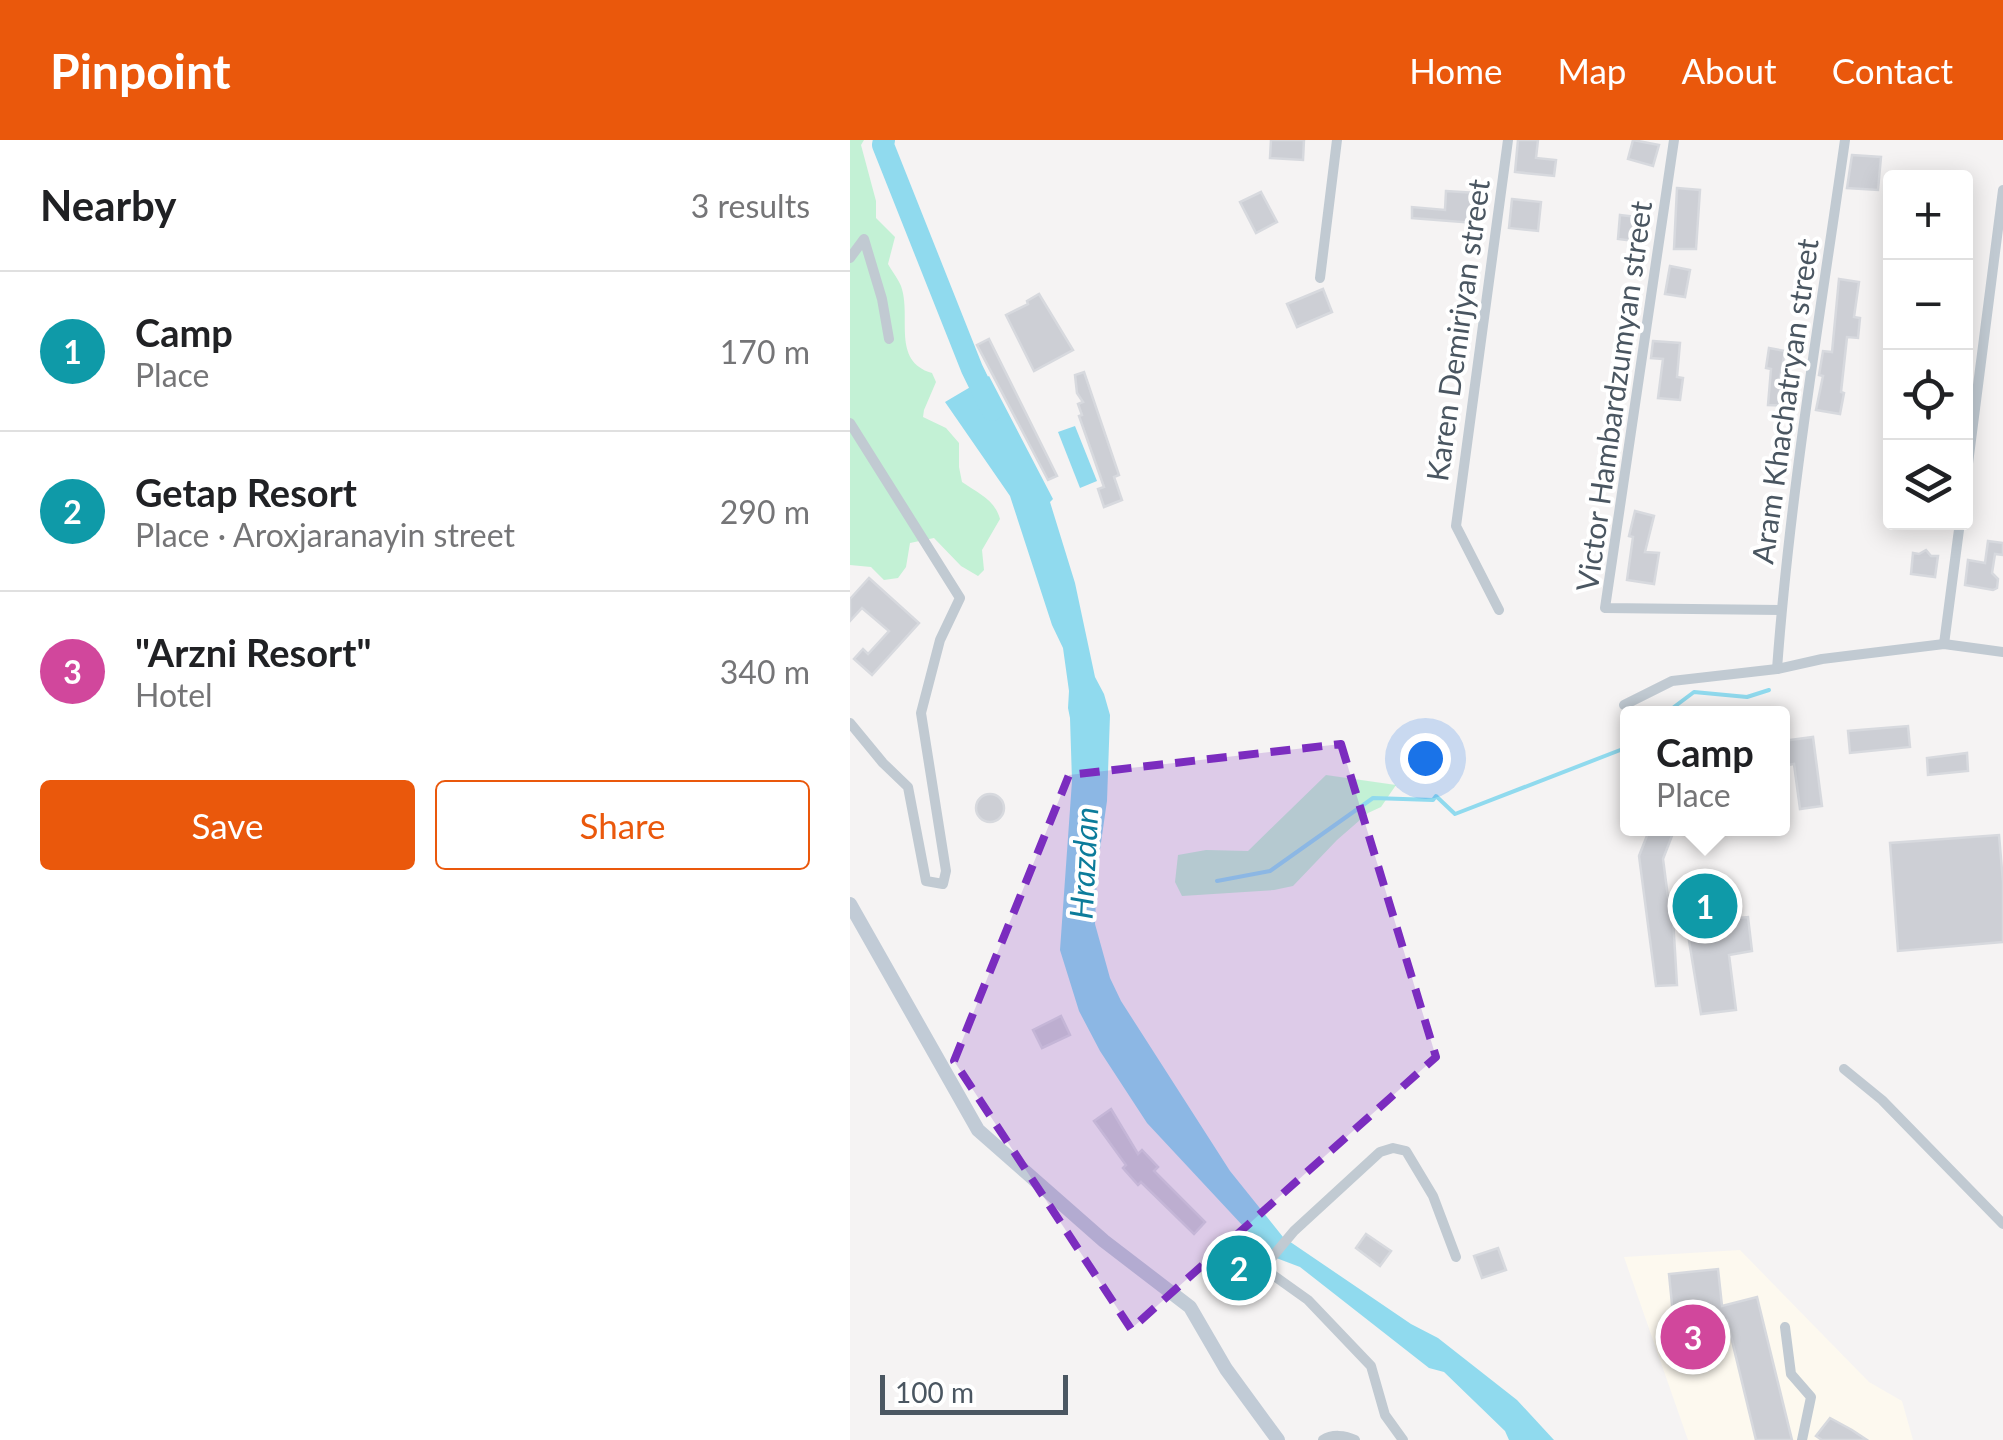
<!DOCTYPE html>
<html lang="en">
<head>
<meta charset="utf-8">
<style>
	:root { --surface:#fff; --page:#f6f6f6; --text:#202124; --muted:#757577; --line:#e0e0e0; --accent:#ea580c }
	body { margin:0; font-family:Lato,sans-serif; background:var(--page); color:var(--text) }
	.controls { position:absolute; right:30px; top:30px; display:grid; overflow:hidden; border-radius:10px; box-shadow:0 5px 25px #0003 }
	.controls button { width:90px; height:90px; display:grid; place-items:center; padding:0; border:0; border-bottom:2px solid var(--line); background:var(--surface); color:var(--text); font:50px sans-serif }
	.scale { position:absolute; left:30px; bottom:25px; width:188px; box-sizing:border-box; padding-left:10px; border:5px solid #4a5661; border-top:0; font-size:28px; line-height:35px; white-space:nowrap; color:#4a5661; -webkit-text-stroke:8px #fff; paint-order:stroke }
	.you { position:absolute; left:575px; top:618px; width:35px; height:35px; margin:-25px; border:8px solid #fff; border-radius:50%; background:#1a73e8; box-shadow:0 0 0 15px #1a73e833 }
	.badge { display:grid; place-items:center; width:65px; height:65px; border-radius:50%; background:var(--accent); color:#fff; font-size:32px; font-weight:700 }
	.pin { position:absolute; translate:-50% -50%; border:5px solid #fff; box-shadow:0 2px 10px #0006 }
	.popup { position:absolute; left:770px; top:566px; width:170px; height:130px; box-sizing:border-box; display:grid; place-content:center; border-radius:10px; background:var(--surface); filter:drop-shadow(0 2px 8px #0005); font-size:32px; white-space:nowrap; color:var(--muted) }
	.popup b { font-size:38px; color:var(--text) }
	.popup::after { content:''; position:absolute; left:50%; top:100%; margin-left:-20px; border:20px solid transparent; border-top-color:var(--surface) }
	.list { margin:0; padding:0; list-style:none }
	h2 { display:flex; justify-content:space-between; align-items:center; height:130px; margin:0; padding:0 40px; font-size:42px }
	h2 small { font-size:32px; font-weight:400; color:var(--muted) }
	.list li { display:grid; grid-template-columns:65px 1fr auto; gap:30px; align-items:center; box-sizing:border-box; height:160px; padding:0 40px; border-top:2px solid var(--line) }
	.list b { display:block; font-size:38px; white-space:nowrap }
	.list p { margin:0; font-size:32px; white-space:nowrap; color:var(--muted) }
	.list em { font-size:32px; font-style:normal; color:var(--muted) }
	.actions { display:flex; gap:20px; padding:30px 40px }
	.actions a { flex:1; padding:22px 0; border:2px solid var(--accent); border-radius:10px; text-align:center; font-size:35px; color:var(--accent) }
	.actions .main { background:var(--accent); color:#fff }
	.icon { flex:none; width:55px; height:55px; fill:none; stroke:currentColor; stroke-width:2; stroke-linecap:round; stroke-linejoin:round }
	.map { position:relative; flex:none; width:1153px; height:1300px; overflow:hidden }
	header { display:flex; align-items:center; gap:60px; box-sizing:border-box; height:140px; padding:0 50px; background:var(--accent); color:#fff }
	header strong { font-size:48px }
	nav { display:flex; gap:55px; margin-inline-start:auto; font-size:35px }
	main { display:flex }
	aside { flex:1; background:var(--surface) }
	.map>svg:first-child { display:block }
	.commercial { fill:#fdf9ef }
	.green { fill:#c3f1d5 }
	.water { fill:#90daee }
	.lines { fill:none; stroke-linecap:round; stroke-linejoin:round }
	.stream { stroke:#90daee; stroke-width:4 }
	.river { stroke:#90daee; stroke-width:22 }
	.building { fill:#cdcfd5; stroke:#d7d9de; stroke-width:2.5 }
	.street { stroke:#c1cad2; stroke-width:10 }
	.secondary { stroke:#c1cbd6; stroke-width:14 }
	.marked { fill:#7b2cbf; fill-opacity:0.2; stroke:#7b2cbf; stroke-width:8; stroke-dasharray:20 12; stroke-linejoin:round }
	.labels { text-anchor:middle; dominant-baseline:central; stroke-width:8; stroke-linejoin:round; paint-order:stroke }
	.street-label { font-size:30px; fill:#4a5661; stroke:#fff }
	.water-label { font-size:32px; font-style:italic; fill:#0c7c9b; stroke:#fff }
</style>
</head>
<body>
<header>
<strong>Pinpoint</strong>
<nav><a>Home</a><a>Map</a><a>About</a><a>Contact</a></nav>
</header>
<main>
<aside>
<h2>Nearby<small>3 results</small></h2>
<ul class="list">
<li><span class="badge" style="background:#0f9aa8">1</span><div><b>Camp</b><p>Place</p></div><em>170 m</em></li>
<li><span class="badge" style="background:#0f9aa8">2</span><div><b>Getap Resort</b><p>Place · Aroxjaranayin street</p></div><em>290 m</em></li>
<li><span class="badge" style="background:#d1479c">3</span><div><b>&quot;Arzni Resort&quot;</b><p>Hotel</p></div><em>340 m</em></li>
</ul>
<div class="actions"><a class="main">Save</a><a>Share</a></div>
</aside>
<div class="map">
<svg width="1153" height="1300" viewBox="0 0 1153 1300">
	<rect width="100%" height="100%" fill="#f5f3f3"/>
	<polygon class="commercial" points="890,1110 1019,1242 1052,1261 1063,1300 838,1300 774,1117"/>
	<g class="green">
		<path d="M0,0H14L11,5L26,61V78L45,97L38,124C42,131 48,139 51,146C62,177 41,221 82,233L86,242L74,270L73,277L96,288L109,303V327L112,342C128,353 145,360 150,379L132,410L134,430L128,436L111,426L84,398L60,403L56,427L48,438L34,440L21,427L0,425Z"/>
		<polygon points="476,635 546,645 531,667 518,673 487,700 443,746 424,750 332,756 325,742 328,715 356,710 398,711"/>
	</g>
	<g class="water">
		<polygon points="139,236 203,359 200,362 225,443 245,537 254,554 260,575 257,661 247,730 245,784 260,838 271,861 380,1031 433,1097 561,1184 588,1198 667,1260 704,1300 659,1300 655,1291 594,1232 579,1228 450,1127 421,1116 297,983 250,911 229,871 210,810 222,641 220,578 218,568 219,551 213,508 202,485 160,356 95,262"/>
		<polygon points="225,286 247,341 230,348 208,292"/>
	</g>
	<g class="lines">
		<g class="stream">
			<polyline points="820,574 824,567 844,552 897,557 919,550"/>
			<polyline points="367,741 420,731 523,658 583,660 586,656 605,674 778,607"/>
		</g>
		<polyline class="river" points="34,0 33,5 122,229 142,270"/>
	</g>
	<g class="building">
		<polygon points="421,0 454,0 453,20 420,18"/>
		<polygon points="668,0 688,0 686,18 706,20 704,36 665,32"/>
		<polygon points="783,0 809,5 803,26 778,19"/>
		<polygon points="1002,15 1031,17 1028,50 997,48"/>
		<polygon points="827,48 850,50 846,109 824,109"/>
		<polygon points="596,51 626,53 624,83 562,78 562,67 595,70"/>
		<polygon points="411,52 427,82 406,93 390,62"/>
		<polygon points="662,59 691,62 688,91 659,88"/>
		<polygon points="770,75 796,78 793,102 768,99"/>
		<polygon points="820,126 840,130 835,157 815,154"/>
		<polygon points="989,139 1009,142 1004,177 1010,178 1008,198 997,197 991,252 994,253 990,274 966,270 973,236 969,235 973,211 982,212"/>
		<polygon points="473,149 482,172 447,187 437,164"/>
		<polygon points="189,154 223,210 184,231 156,175 178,164 177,161"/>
		<polygon points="139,199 207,336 198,340 127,205"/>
		<polygon points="803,201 830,203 827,237 833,238 830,260 808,258 813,219 801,218"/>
		<polygon points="919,208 935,211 930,238 940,239 938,266 918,265 921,229 916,228"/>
		<polygon points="234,232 269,335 264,337 272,360 254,367 248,349 254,347 229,276 232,275 228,264 233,262 227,253 225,235"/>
		<polygon points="785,371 804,376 795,412 809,413 804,444 777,440 783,397 779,396"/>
		<polygon points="1138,401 1153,403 1153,415 1145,414 1142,433 1148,439 1147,448 1143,450 1115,445 1118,420 1135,423"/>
		<polygon points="1076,410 1081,416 1088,416 1085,437 1061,434 1063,413 1069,414"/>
		<polygon points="19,438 69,483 22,535 4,519 13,509 18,514 39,491 12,468 0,481 0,459"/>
		<polygon points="1058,586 1060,607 1000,613 998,591"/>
		<polygon points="963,597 972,666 950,669 944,624 932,626 932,601"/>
		<polygon points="1117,613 1118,631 1078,635 1077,618"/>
		<circle cx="140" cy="668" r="14"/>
		<polygon points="800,688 825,688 813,719 818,757 870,751 875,779 898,777 902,811 879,815 886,870 851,874 835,776 823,778 827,845 806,846 789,716"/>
		<polygon points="1149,695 1153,742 1153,802 1048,811 1040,703"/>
		<polygon points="211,876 220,895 192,908 183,890"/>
		<polygon points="261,969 288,1014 292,1010 308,1027 304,1031 355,1082 344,1094 291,1042 288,1045 273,1028 276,1025 244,981"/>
		<polygon points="516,1094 541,1111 530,1126 506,1108"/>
		<polygon points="648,1108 656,1130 632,1138 624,1116"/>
		<polygon points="868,1129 872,1166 907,1157 942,1300 906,1300 877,1180 824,1185 819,1134"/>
		<polygon points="980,1278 1002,1290 1017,1300 972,1300 966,1296"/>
	</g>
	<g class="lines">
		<g class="street">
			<polyline points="824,0 755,468 931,470"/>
			<polyline points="0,118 14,99 32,159 39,199"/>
			<polyline points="470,138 487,0"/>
			<polyline points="0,283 110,458 90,500 71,573 96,731 93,744 76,741 58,647 33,623 0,583"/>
			<polyline points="1116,339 1153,50"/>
			<polyline points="649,470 606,386 658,0"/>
			<polyline points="1094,504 1110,382"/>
			<path d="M927,529C940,352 970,176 995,0"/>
			<polyline points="774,565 822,541 927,529 972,519 1094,504 1153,512"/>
			<polyline points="994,929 1032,960 1153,1084"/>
			<polyline points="935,1187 941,1234 961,1257 952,1300"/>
			<path d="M473,1300C482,1294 495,1295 505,1300"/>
			<polyline points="553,1300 535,1275 521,1226 458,1160 413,1128 444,1091 530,1012 543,1008 556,1011 583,1056 606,1117"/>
		</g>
		<polyline class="secondary" points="0,764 128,990 254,1101 340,1167 376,1229 428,1300"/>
	</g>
	<path class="marked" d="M491,604L586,917L281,1189L104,921L219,635Z"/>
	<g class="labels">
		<g class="street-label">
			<text transform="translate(607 190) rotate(-82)">Karen Demirjyan street</text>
			<text transform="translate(763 256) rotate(-82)">Victor Hambardzumyan street</text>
			<text transform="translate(934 261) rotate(-82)">Aram Khachatryan street</text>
		</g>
		<g class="water-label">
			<text transform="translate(233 723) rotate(-87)">Hrazdan</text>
		</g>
	</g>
</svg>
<div class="controls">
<button>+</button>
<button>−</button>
<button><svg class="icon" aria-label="locate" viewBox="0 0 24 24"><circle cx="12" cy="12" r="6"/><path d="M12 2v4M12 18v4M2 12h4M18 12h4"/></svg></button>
<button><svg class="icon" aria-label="layers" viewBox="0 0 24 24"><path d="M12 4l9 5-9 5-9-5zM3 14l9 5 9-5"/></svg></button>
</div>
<div class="scale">100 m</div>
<div class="you"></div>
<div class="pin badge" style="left:855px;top:766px;background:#0f9aa8">1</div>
<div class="popup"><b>Camp</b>Place</div>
<div class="pin badge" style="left:389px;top:1128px;background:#0f9aa8">2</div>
<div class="pin badge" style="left:843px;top:1197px;background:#d1479c">3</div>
</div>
</main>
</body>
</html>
